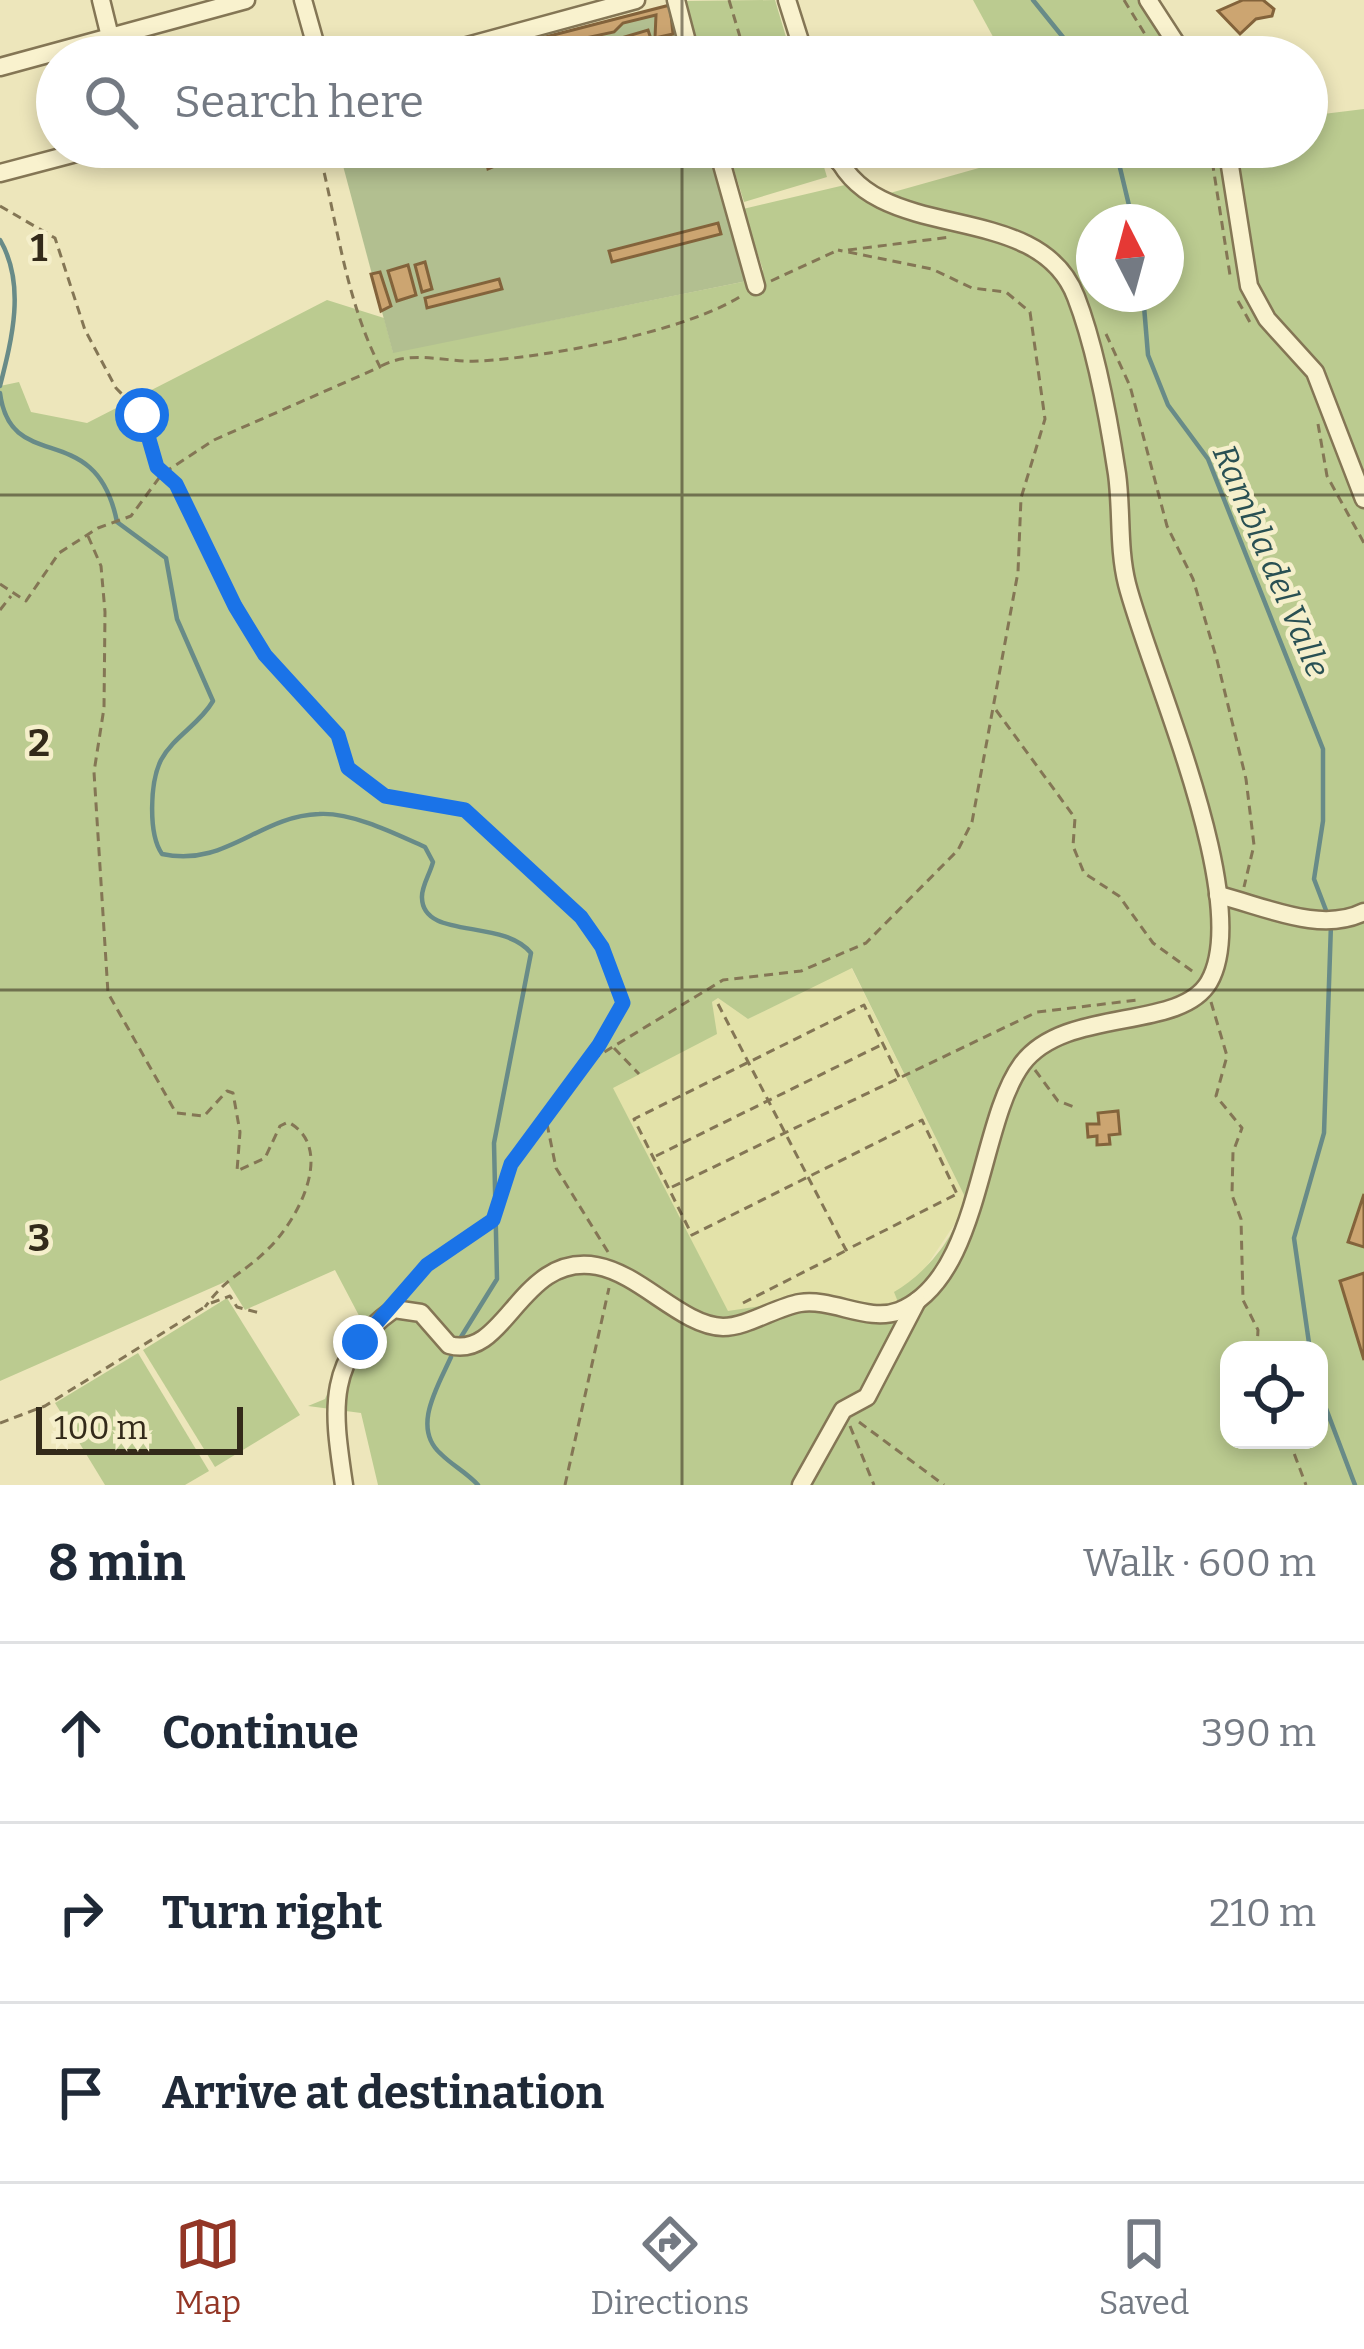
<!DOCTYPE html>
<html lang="en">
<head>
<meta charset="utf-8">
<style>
	:root { --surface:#fff; --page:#f2f2f3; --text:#1f2937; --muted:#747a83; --line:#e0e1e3; --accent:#933626 }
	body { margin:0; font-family:Bitter,serif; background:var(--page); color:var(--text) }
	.controls { position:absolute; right:36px; bottom:36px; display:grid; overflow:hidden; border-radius:24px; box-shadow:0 6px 18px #0003 }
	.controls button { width:108px; height:108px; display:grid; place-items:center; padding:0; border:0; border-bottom:3px solid var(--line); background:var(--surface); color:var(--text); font:60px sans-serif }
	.compass { position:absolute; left:1076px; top:204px; width:108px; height:108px; border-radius:50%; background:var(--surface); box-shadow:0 6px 18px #0003; rotate:354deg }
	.scale { position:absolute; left:36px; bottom:30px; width:207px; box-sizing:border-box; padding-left:12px; border:6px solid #332a1a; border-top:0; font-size:33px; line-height:42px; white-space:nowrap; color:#332a1a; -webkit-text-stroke:9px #f5efcb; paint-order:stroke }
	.stop { position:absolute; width:36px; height:36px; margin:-27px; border:9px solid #1a73e8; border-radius:50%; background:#fff }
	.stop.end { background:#1a73e8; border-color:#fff; box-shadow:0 3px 12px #0008 }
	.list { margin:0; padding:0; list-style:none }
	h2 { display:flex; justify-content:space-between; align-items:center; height:156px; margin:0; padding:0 48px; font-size:51px }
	h2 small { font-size:39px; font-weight:400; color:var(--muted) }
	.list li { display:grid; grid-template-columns:78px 1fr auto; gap:36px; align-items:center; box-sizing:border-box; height:180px; padding:0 48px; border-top:3px solid var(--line) }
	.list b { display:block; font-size:45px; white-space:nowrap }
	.list em { font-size:39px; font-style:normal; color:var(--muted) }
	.icon { flex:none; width:66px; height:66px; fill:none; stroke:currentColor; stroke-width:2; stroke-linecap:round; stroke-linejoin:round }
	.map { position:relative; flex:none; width:1364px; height:1485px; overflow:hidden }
	.search { position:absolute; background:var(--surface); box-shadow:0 6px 18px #0003; left:36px; right:36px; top:36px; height:132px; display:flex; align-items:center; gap:30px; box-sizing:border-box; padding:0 42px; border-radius:66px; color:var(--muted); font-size:45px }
	.sheet { height:696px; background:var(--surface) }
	nav { display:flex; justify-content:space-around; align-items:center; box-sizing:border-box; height:168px; border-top:3px solid var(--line); background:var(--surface); font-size:33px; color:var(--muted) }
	nav a { display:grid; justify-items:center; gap:6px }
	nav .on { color:var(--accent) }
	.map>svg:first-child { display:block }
	.farmland { fill:#e3e2a9 }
	.green { fill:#bbcb90; fill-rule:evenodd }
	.cemetery { fill:#b2bf90 }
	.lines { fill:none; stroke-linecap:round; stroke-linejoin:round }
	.stream { stroke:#688b88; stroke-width:4.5 }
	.building { fill:#cca571; stroke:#83633b; stroke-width:3 }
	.street-casing { stroke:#847655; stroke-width:21 }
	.path { stroke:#847655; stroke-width:3; stroke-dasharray:9 6; stroke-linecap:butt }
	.street { stroke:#f9f2ce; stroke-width:16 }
	.route { stroke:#1a73e8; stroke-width:15 }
	.grid { fill:none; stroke:#332a1a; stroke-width:3; stroke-opacity:0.55 }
	.labels { text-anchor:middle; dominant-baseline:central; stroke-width:9; stroke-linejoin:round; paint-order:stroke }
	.water-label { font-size:33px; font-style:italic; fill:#295053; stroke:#f5efcb }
	.grid-label { font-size:39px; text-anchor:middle; font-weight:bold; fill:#332a1a; stroke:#f5efcb; stroke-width:9; stroke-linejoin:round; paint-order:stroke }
</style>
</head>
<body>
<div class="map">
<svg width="1364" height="1485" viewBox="0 0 1364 1485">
	<rect width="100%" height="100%" fill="#ede6bb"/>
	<polygon class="farmland" points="851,967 964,1195 962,1213 918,1279 895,1292 898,1302 887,1307 794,1300 728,1312 612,1087 716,1034 712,1002 718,998 748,1019"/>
	<g class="green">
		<polygon points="775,0 792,57 701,57 684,1"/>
		<polygon points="973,0 1141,0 1178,57 1004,57"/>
		<path d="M1364,109V1485H378L361,1413L308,1406L325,1399L341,1361L365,1327L335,1270L245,1310L227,1281L0,1381V386L19,382L31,412L87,423L327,300L384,318L393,352L747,281L763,270L743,209L866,180L890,193L1053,147H1307V116ZM1094,222H1166V294H1094ZM852,968L964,1195C961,1232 926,1274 894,1292L898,1302L875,1308L828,1296L728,1311L613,1088L717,1034L712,1002L718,998L748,1019ZM1229,1350H1319V1440H1229Z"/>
		<polygon points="727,147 818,147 827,177 744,202"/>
		<polygon points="227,1298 300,1415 215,1467 143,1350"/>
		<polygon points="138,1353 209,1471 185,1485 105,1485 55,1403"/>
	</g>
	<g class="cemetery">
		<polygon points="670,5 685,57 470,57"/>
		<polygon points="338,147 710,147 747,281 393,353"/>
	</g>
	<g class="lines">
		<g class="stream">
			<polyline points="1033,0 1079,57"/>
			<polyline points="1115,147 1133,222"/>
			<path d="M0,240C26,284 12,339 0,386"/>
			<polyline points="1143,294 1148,355 1168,405 1208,459 1323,749 1323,821 1314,879 1327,913"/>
			<path d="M0,393C11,477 96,416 117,522L166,558L177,619L213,701C199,725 174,736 161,760C150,782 148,834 162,854C225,868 259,816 319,814C352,812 396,834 425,847L433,862C430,874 421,887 422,898C423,940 503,918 531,953L494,1143L497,1279L461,1337"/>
			<polyline points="1310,1350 1294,1238 1324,1133 1331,924"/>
			<path d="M451,1357C438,1386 411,1428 441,1454C453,1466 466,1472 478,1485"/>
			<polyline points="1319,1390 1355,1485"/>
		</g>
	</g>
	<g class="building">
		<polygon points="1243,0 1263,0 1274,9 1272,16 1256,19 1240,34 1218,11"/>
		<polygon points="670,5 673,34 655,38 656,15 623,23 614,32 497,57 495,50"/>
		<polygon points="648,30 651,39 623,46 621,38"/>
		<polygon points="652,45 655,55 626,57 625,53"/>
		<polygon points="526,147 568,147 568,148 529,159"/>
		<polygon points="508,150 511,159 488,169 485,155"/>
		<polygon points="718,223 721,234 612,262 609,251"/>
		<polygon points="425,262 432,289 422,292 415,265"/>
		<polygon points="408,265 416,295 397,301 388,271"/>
		<polygon points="380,272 391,306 381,311 371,274"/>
		<polygon points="499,279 502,289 427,308 425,298"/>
		<polygon points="1118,1111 1120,1134 1109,1135 1110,1144 1097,1145 1097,1136 1088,1137 1087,1124 1099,1124 1098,1113"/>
		<polygon points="1364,1194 1364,1247 1348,1242"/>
		<polygon points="1364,1273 1364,1360 1340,1281"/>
	</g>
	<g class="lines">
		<defs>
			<g id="street">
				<polyline points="101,0 115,57"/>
				<polyline points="303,0 319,57"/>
				<polyline points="676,0 691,57"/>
				<polyline points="787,0 805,57"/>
				<polyline points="1148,0 1185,57"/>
				<polyline points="427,57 636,0"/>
				<polyline points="0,67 246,0"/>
				<polyline points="717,147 756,286"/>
				<polyline points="1227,147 1249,286 1267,319 1315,372 1364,499"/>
				<polyline points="839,162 894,147"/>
				<polyline points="0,173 99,147"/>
				<path d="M1218,895C1264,906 1320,934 1364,912"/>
				<path d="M344,1485C333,1410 324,1359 394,1309L421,1313L449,1345C506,1361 520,1252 597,1266C641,1274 682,1326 723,1327C747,1327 776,1307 800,1303C833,1298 868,1323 899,1311C981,1278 978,1124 1022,1064C1065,1006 1180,1032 1209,982C1255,902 1149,671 1127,584C1118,548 1122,510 1117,474C1109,421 1095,346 1076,297C1037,194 870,250 833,147"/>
				<polyline points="801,1485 843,1410 867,1397 917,1301"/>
			</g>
		</defs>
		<use href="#street" class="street-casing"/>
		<g class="path">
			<polyline points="729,0 746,57"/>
			<polyline points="1124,0 1159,57"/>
			<polyline points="1210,147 1230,275"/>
			<polyline points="0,206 55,238 85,330 116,388 142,415 156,467 176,485 234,606 265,655 338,735 348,768 385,796 465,810 581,917 602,947 623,1003 583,1062"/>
			<polyline points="848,250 951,237"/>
			<polyline points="771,281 838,250"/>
			<polyline points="1238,301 1251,324"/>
			<polyline points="1106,334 1130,386 1167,526 1193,579 1217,660 1246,779 1254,845 1244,887"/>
			<path d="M381,366C414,349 446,363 480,361C548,357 685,332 741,296"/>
			<polyline points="1318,424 1327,476 1364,543"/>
			<path d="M88,536L101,566L105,612L104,708L94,772L108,993L176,1113L204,1116L227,1091L233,1093L240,1132L237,1171L265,1158L280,1126L288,1122C337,1148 297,1222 267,1250C243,1274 227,1276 205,1307"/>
			<path d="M0,584L26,601L59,553L98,528L131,516L162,474L214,440L380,367C345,298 337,221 318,147"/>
			<polyline points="0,610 11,596"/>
			<polyline points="996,710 1075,818 1073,846 1084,873 1119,896 1153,943 1195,973"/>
			<polyline points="1211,1002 1227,1056 1216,1096 1242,1128 1233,1152 1232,1195 1241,1219 1243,1300 1258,1330 1257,1350"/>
			<polyline points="718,1004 846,1250 955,1195"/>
			<polyline points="614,1048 639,1074"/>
			<polyline points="1035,1070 1058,1101 1077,1108"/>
			<polyline points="899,1077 864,1005 634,1119 692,1235 922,1120 957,1194"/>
			<polyline points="656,1156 883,1044"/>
			<polyline points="672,1187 1037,1012 1138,1000"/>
			<polyline points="608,1252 556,1168 546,1119 578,1068 723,980 801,971 866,943 958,850 972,822 1018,572 1021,498 1045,419 1030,312 1006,292 972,288 932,269 838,250"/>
			<polyline points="402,1297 427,1265 493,1220 511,1164 545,1119"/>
			<polyline points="211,1303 230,1296 237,1307 260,1313"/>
			<polyline points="743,1303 845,1251"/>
			<polyline points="859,1422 944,1485"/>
			<polyline points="0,1423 45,1406 203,1308"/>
			<polyline points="850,1426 874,1485"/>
			<polyline points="1289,1440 1306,1485"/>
			<polyline points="565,1485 609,1288"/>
		</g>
		<use href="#street" class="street"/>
	</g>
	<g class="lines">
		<polyline class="route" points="142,415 157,467 176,484 235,606 265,655 338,735 348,768 385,796 465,810 581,917 602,947 623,1003 599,1045 511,1164 493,1220 427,1265 360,1342"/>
	</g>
	<path class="grid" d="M682,0V57M682,147V1485M0,495H1364M0,990H1364"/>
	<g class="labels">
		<g class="water-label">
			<text transform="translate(1271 561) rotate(67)">Rambla del Valle</text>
		</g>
	</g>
	<g class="grid-label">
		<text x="39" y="261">1</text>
		<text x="39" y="756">2</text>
		<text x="39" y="1251">3</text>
	</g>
</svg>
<div class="controls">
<button><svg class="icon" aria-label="locate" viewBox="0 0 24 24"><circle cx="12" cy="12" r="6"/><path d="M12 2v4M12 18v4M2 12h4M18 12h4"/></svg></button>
</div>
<svg class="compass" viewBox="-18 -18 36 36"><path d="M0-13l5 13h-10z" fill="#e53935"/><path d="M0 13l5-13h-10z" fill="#747a83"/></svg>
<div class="scale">100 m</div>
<div class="stop" style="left:142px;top:415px"></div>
<div class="stop end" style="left:360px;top:1342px"></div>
<div class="search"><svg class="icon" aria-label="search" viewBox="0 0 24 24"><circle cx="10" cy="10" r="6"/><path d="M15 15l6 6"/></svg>Search here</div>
</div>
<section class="sheet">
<h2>8 min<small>Walk · 600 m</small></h2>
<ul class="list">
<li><svg class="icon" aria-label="ahead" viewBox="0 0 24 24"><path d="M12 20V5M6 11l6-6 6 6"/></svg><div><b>Continue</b></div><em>390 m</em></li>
<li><svg class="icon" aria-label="right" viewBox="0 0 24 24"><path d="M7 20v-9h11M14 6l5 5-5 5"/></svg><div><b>Turn right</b></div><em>210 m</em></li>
<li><svg class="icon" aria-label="arrive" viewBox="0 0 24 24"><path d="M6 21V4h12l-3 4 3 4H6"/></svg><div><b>Arrive at destination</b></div></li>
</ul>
</section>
<nav>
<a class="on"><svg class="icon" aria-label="map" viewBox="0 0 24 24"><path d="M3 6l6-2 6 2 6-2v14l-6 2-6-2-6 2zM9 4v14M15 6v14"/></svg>Map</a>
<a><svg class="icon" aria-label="directions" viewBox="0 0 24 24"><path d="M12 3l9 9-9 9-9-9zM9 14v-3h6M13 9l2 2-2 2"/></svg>Directions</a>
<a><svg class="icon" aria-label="saved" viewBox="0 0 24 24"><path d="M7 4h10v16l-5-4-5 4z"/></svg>Saved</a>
</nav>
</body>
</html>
